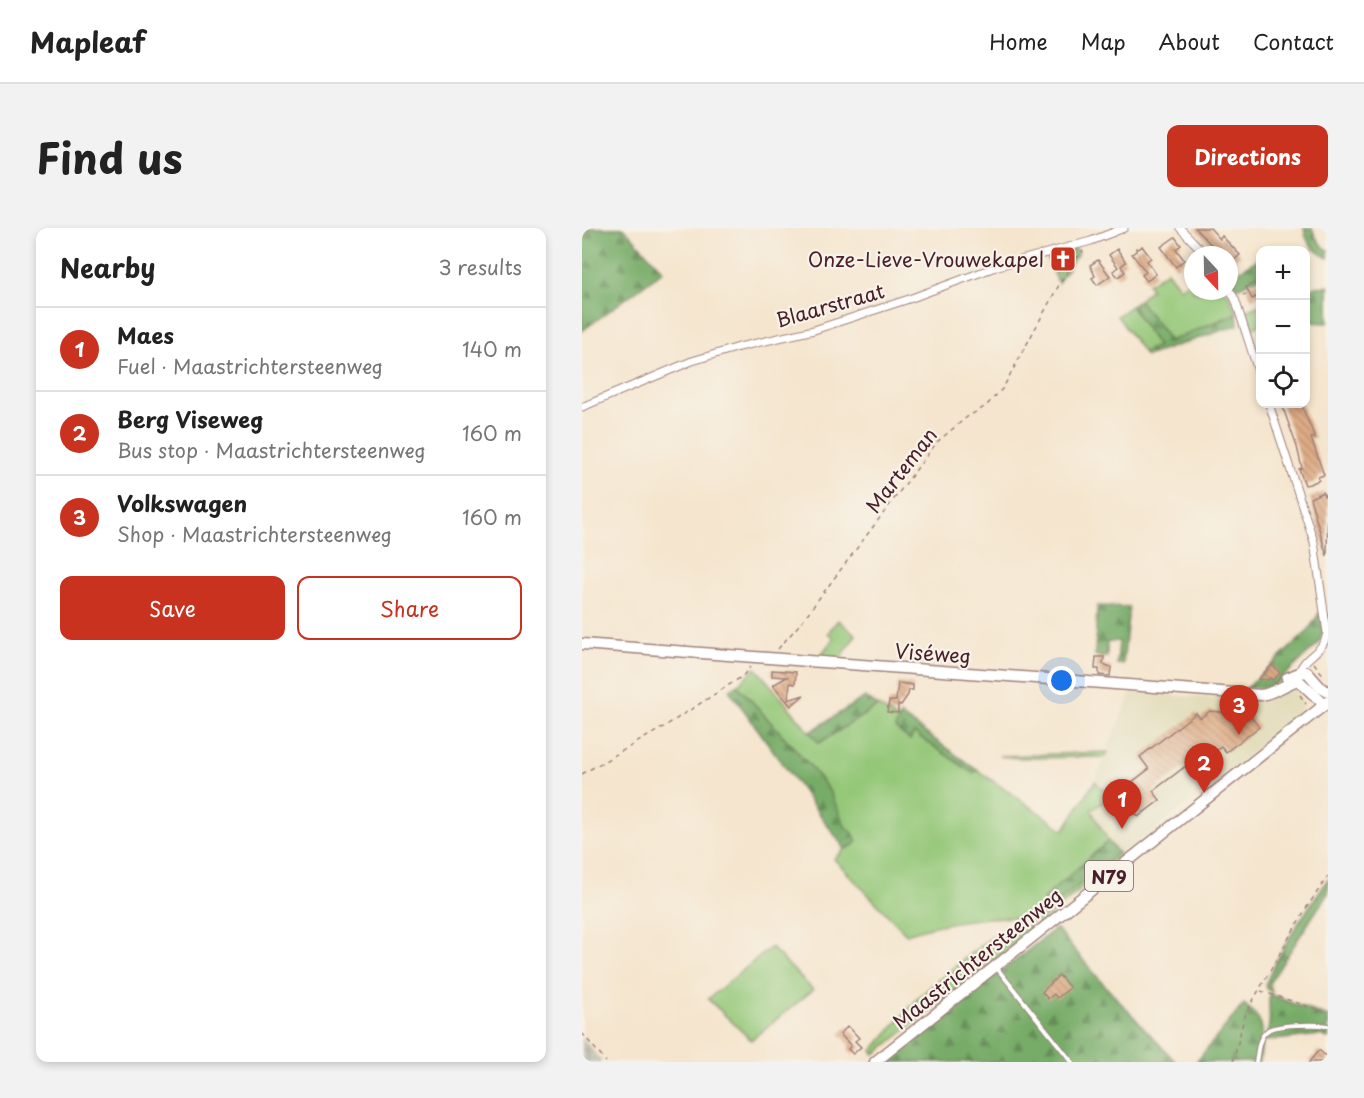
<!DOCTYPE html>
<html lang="en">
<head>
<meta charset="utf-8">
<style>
	:root { --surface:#fff; --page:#f2f2f2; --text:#222; --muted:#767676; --line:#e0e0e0; --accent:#c8321e }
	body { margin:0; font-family:"Playpen Sans",sans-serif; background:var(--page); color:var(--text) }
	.controls { position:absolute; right:18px; top:18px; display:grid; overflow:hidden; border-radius:12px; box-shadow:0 3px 9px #0003 }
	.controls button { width:54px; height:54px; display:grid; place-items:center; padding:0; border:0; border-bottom:2px solid var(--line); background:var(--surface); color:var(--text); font:30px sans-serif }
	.compass { position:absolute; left:602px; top:18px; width:54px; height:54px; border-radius:50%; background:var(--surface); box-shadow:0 3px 9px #0003; rotate:158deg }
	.you { position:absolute; left:480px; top:453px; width:21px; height:21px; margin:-15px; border:4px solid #fff; border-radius:50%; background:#1a73e8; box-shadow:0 0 0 9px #1a73e833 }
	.badge { display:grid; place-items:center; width:39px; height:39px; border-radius:50%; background:var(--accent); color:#fff; font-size:20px; font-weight:700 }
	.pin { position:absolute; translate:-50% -50px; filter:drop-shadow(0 2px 3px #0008) }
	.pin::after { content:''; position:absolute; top:32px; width:21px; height:18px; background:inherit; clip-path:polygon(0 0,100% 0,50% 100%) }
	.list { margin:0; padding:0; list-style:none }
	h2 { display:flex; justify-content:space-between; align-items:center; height:78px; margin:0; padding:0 24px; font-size:26px }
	h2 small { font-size:20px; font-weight:400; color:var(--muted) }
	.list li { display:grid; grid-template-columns:39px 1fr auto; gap:18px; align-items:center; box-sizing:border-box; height:84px; padding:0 24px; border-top:2px solid var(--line) }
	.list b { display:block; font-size:22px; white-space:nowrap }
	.list p { margin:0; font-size:20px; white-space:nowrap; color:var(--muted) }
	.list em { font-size:20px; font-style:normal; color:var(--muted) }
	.actions { display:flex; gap:12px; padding:18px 24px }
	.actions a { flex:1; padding:14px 0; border:2px solid var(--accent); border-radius:12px; text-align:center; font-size:21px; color:var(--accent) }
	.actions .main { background:var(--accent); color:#fff }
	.icon { flex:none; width:33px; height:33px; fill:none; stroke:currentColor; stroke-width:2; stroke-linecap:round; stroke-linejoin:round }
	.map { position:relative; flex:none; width:746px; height:834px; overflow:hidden; border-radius:12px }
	header { display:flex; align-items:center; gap:36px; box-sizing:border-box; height:84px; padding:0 30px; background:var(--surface); border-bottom:2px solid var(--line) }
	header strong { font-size:28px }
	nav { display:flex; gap:33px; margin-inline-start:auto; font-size:21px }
	.intro { display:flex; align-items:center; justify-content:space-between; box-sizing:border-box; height:144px; padding:0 36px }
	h1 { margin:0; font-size:42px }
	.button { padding:15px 27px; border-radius:12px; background:var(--accent); color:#fff; font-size:21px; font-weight:700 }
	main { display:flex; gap:36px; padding:0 36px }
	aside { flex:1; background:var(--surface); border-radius:12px; box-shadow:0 3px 9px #0003 }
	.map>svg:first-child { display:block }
	.built { fill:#e2dcba }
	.industrial { fill:url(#industrial-grid) }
	.green { fill:#94c778; stroke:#6f7352; stroke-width:1.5 }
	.forest { fill:url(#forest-firs); stroke:#60664a; stroke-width:1.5 }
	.building { fill:url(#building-back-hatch) }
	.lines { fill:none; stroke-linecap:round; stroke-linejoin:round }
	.service-casing { stroke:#a0827c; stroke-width:6 }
	.minor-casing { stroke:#a0827c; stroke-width:9 }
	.secondary-casing { stroke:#a0827c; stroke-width:13 }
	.primary-casing { stroke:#a0827c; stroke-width:13 }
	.path { stroke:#a0827c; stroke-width:1.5; stroke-dasharray:4.5 4.5; stroke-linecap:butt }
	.service { stroke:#fff; stroke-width:4 }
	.minor { stroke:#fff; stroke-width:7 }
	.secondary { stroke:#fff; stroke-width:10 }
	.primary { stroke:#fff; stroke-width:10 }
	.labels { text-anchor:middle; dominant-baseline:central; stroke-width:4.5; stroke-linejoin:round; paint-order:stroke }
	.shield { fill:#f7f3e8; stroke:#7e5f64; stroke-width:1.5 }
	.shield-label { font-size:18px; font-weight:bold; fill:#4a1f2b }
	.poi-label { font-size:20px; fill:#4a1f2b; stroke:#f7f3e8; text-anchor:end }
	.street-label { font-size:20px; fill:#4a1f2b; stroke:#f7f3e8 }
</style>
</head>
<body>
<header>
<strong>Mapleaf</strong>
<nav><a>Home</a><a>Map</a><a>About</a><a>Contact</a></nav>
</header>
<div class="intro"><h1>Find us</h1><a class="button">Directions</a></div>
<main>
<aside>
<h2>Nearby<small>3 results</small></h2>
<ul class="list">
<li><span class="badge">1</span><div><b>Maes</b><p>Fuel · Maastrichtersteenweg</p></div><em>140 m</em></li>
<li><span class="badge">2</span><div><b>Berg Viseweg</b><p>Bus stop · Maastrichtersteenweg</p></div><em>160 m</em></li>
<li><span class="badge">3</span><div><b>Volkswagen</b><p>Shop · Maastrichtersteenweg</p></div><em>160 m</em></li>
</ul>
<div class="actions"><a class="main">Save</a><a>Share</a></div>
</aside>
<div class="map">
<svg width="746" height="834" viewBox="0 0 746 834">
	<defs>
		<pattern id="industrial-grid" width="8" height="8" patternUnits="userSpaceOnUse" patternTransform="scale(1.5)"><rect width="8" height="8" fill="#c5c5b8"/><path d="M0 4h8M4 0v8" fill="none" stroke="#aba99e"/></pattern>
		<pattern id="forest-firs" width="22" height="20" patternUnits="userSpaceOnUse" patternTransform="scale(1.5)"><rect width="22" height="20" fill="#77ac68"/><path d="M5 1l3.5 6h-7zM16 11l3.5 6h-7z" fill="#648b56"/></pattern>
		<pattern id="building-back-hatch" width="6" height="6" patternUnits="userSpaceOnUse" patternTransform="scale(1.5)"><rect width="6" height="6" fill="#deac85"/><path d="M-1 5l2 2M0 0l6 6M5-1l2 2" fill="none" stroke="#b68b6d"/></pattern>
	</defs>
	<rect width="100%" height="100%" fill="#f7f3e8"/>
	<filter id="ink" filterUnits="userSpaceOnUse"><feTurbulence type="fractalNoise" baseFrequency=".0167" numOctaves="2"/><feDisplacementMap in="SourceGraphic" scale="12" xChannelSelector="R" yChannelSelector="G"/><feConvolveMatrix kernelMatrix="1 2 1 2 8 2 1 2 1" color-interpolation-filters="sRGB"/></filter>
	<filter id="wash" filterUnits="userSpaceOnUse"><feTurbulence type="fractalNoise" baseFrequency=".008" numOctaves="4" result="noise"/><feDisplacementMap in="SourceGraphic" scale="24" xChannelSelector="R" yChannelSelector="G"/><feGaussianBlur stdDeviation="1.35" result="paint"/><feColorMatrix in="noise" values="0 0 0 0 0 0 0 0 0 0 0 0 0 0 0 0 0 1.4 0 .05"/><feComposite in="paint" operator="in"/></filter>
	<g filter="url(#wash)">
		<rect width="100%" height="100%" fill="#f5e5ce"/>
		<polygon class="built" points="707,462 713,462 721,475 718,487 539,628 536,625 526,613 508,582 528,570 513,553 549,465 682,473"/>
		<polygon class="industrial" points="0,810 20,834 0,834"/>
		<g class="green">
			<polygon points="585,43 598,60 611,51 611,63 645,63 655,85 588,113 557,72 569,61 566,56"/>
			<polygon points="678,77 678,97 666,102 662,84"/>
			<polygon points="549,78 576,118 561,124 535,88"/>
			<polygon points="256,392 274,407 259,430 238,428 252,410 246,405"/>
			<path d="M174,440L237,515L296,478L317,492L313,500L328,511L332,505L391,545L395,542L482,602L513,553L528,570L509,582L526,613L507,630L469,679L536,625L539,628L457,696C427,681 355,696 324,706L252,631L263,621L270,618L271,605L264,600L230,540L155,457Z"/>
			<polygon points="526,524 522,529 436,530 418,528"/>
			<polygon points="442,696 449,697 453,700 293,826 290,823 337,769 378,734 406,712"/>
			<polygon points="189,719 231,762 169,812 126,771"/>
		</g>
		<g class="forest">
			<polygon points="0,0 42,0 81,43 0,103"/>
			<path d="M722,0H730C733,9 737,17 746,22V30C732,23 724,16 722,0Z"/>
			<polygon points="490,21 495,21 496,25 476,55 465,29"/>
			<polygon points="678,30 678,49 655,60 647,49"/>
			<polygon points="746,58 746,95 728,94 724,96 724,62 732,59"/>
			<polygon points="557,72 588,113 655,85 656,97 564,128 561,124 576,118 549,78"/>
			<polygon points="515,378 547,379 541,436 535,436 537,413 525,414 525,429 513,427"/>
			<polygon points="738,384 741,403 737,415 696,454 688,459 665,460 725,404"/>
			<polygon points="155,457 230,540 248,564 264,600 271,605 275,613 270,618 263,621 147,462"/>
			<polygon points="283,469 296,478 237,515 228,504"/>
			<polygon points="319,487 395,542 391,545 332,505 328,512 313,500"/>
			<polygon points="526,613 536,625 469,680 461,671"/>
			<path d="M746,651V665L688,754V759L690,764L686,762L683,757C698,721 724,683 746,651Z"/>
			<polygon points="474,700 524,759 594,834 305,834"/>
			<path d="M687,766L746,789V810L738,807L682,813C691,792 686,787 687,766Z"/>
			<path d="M662,776C687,795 680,806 678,834H614Z"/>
		</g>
		<g id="blocks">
			<g class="building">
				<polygon points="613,0 628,0 638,11 640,8 658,27 647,36 647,27 639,27"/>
				<polygon points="593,9 599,17 594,21 602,32 594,39 579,19"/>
				<polygon points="560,18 569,30 565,33 574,46 565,53 560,47 564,44 550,26 554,23 554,20 557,21"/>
				<polygon points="535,21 544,34 539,38 543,44 536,49 531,43 536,39 527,27"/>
				<polygon points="516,32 528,48 515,57 510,50 513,48 508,37"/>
				<polygon points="676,53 678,58 678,67 670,71 664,59"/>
				<polygon points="704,176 719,176 733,210 729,210 742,247 736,249 737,252 728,256 723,257 717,241 720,240 715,219 700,177"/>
				<polygon points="741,264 742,268 746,266 745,328 728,270"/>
				<polygon points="514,429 522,429 521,436 529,439 528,448 517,447 517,441 513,441"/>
				<polygon points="690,437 698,445 691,452 688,450 686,452 676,451"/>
				<polygon points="190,442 214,444 213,456 208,455 206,472 222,467 209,478 191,457 205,449 190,448"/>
				<polygon points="316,455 331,457 331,462 327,462 326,467 319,477 316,476 316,485 305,484 307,473 314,473"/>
				<polygon points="664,482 677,499 644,524 639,518 629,527 625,522 571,563 578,572 556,589 537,564 567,541 558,529 614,485 618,490 628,483 659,486"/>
				<polygon points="477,747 488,760 475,770 472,766 466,771 460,764"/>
				<polygon points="266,798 277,810 273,813 279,819 271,826 266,821 269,818 258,806"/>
				<polygon points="737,822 746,830 746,834 727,834"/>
			</g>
		</g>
	</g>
	<g filter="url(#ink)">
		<use href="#blocks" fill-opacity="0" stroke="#a0827c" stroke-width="1.5"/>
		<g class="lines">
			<defs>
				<g id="service">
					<polyline points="414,739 490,834"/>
					<path d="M674,834C676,824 676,810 685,803C692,796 735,796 746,798"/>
				</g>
				<g id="minor">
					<polyline points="598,0 624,27"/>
					<polyline points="647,61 653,71 678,149"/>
					<path d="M687,176L732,314L745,405C742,426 719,428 717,447"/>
					<polyline points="0,179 110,133 157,119 232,102 327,71 416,38 509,13 542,0"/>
				</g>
				<g id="secondary">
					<path d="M0,416L679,467C693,465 703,456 716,452L743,477"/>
					<polyline points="705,450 717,445 725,444 739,460 746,464"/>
				</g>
				<polyline id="primary" points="293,834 746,474"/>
			</defs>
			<use href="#service" class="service-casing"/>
			<use href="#minor" class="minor-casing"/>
			<use href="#secondary" class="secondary-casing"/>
			<use href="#primary" class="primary-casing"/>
			<g class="path">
				<polyline points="661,67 668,66"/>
				<polyline points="196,421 217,397 355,214 385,189 404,178 421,160 473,64 489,37 501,23"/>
				<polyline points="732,435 742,448"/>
				<polyline points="718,467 724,476"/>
				<polyline points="0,546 80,500 161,448 168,439"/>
				<polyline points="679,763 746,785"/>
				<polyline points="0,805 24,834"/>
				<polyline points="651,834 662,790 669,776 723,682 746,648"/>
			</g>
			<use href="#service" class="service"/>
			<use href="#minor" class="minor"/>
			<use href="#secondary" class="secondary"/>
			<use href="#primary" class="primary"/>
		</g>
	</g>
	<defs>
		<symbol id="church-square" viewBox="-11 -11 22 22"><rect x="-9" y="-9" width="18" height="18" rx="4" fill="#c8321e" stroke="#f7f3e8"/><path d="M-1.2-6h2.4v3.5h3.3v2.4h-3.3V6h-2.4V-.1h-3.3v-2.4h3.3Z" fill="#fff"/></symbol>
	</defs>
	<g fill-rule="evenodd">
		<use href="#church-square" x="466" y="16" width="30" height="30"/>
	</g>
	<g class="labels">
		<rect class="shield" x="503" y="633" width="48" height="30" rx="4.5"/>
		<g class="shield-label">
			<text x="527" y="648">N79</text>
		</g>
		<g class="poi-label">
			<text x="462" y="31">Onze-Lieve-Vrouwekapel</text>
		</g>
		<g class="street-label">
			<text transform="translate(248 77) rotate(-16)">Blaarstraat</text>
			<text transform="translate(319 242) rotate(-52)">Marteman</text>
			<text transform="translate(351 425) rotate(4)">Viséweg</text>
			<text transform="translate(395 730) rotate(-39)">Maastrichtersteenweg</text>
		</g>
	</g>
</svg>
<div class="controls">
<button>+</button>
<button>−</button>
<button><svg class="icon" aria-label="locate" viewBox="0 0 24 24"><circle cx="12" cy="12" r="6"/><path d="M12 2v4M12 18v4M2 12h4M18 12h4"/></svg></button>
</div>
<svg class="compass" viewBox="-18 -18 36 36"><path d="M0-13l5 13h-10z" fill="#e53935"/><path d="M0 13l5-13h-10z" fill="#767676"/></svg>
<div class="you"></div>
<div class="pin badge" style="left:540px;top:601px">1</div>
<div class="pin badge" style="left:622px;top:565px">2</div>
<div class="pin badge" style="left:657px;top:507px">3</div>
</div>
</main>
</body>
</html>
